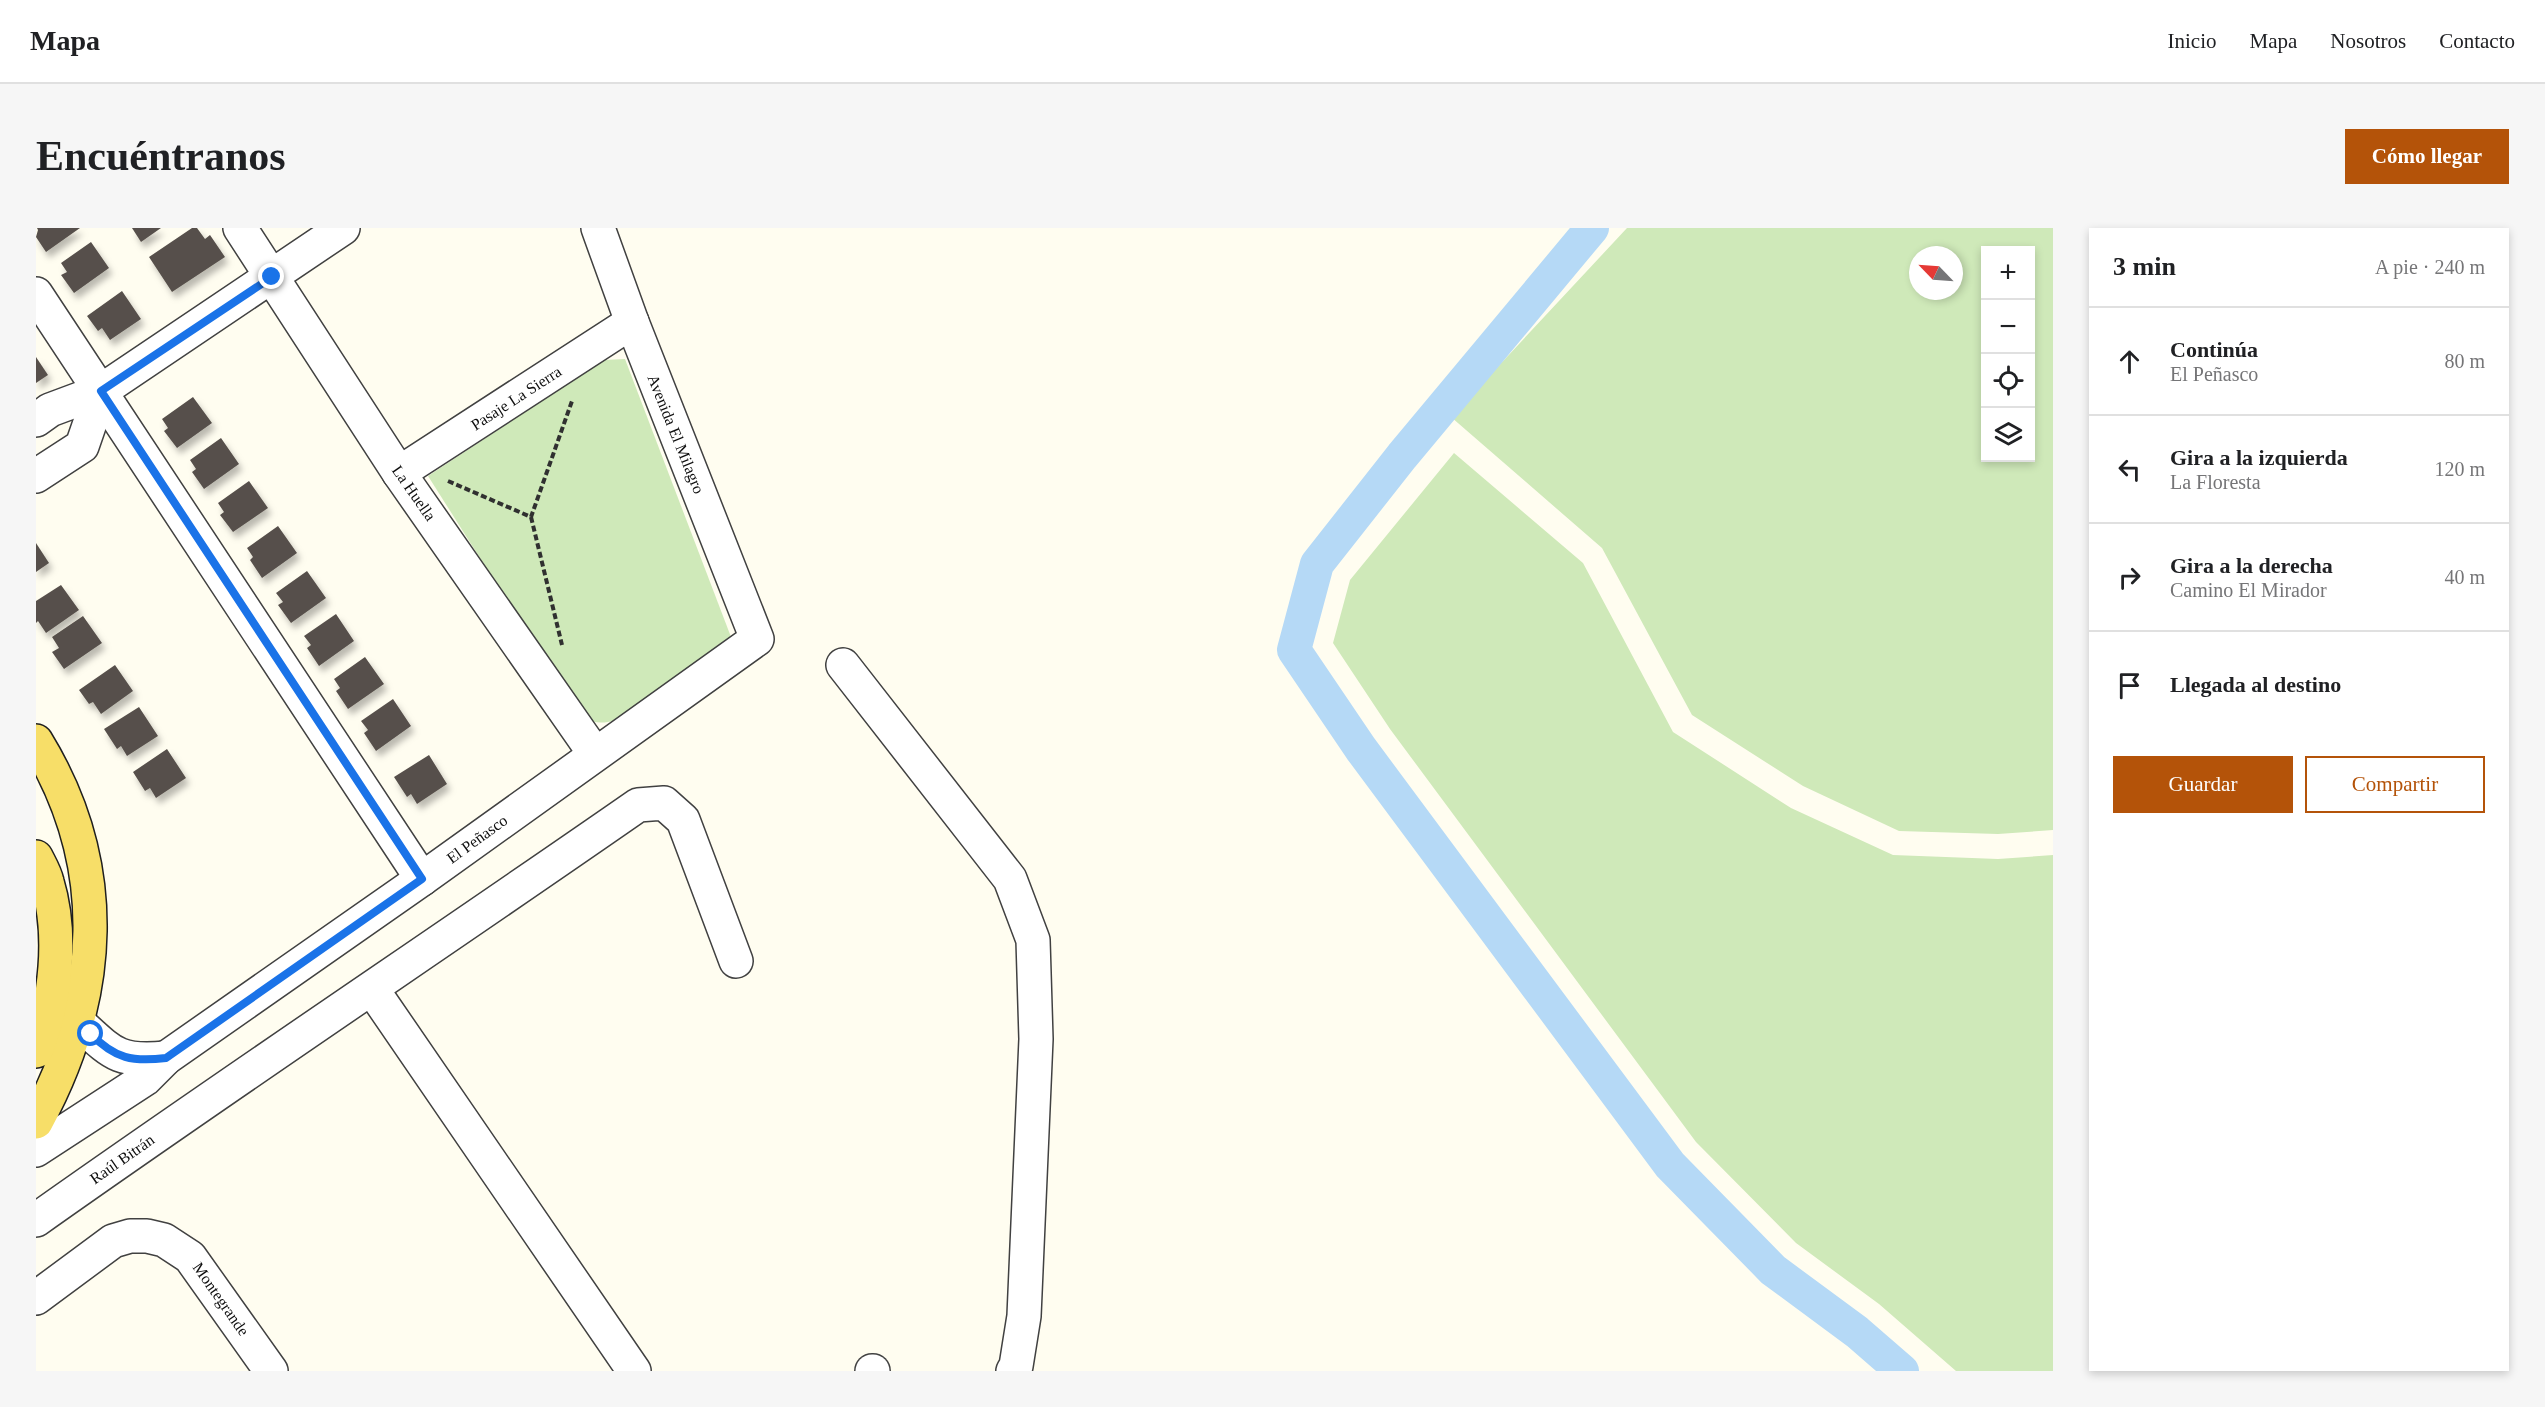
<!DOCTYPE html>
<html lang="es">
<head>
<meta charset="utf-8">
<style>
	:root { --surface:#fff; --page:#f6f6f6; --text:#202124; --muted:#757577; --line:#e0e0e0; --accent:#b45309 }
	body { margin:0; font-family:Georgia,serif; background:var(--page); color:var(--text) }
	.controls { position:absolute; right:18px; top:18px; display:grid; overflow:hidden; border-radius:0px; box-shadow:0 3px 9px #0003 }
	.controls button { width:54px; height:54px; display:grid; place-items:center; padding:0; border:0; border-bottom:2px solid var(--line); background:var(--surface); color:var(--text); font:30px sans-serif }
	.compass { position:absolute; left:1873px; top:18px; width:54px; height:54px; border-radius:50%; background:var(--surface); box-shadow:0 3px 9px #0003; rotate:295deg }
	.stop { position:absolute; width:18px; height:18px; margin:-14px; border:4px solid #1a73e8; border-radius:50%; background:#fff }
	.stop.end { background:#1a73e8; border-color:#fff; box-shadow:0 2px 6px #0008 }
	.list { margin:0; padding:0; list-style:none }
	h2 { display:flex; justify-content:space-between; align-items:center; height:78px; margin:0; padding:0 24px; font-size:26px }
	h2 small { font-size:20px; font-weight:400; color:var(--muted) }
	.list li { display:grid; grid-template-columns:39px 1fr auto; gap:18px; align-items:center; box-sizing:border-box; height:108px; padding:0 24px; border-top:2px solid var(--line) }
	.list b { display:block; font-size:22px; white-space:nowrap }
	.list p { margin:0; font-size:20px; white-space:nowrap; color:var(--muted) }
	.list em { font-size:20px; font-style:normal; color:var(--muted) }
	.actions { display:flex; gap:12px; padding:18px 24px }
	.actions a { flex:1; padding:14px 0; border:2px solid var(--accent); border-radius:0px; text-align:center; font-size:21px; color:var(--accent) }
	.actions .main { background:var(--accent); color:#fff }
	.icon { flex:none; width:33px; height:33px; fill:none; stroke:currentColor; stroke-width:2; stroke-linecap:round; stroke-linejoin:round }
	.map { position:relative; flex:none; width:2017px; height:1143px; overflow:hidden; border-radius:0px }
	header { display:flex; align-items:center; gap:36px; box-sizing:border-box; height:84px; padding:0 30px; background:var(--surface); border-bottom:2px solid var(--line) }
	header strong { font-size:28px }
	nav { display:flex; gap:33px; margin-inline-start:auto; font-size:21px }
	.intro { display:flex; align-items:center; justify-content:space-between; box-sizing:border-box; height:144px; padding:0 36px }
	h1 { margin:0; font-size:42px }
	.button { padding:15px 27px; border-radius:0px; background:var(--accent); color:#fff; font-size:21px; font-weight:700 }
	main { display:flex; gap:36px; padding:0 36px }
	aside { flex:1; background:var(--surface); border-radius:0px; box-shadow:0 3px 9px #0003 }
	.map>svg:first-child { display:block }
	.green { fill:#cfe9b9; fill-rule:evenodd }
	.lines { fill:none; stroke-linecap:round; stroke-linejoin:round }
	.canal { stroke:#b5d9f6; stroke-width:34 }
	.building { fill:#57504b; filter:url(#shadow) }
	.minor-casing { stroke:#414141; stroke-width:36 }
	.major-casing { stroke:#1f1f1f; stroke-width:36 }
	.path { stroke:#303030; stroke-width:4; stroke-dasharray:6 3; stroke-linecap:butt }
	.minor { stroke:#fff; stroke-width:33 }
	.major { stroke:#f7de68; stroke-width:33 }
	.route { stroke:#1a73e8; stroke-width:8 }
	.labels { text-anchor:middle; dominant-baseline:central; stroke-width:6; stroke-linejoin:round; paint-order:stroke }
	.street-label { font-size:16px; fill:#0e0e0e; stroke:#fff }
</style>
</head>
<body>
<header>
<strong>Mapa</strong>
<nav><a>Inicio</a><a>Mapa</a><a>Nosotros</a><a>Contacto</a></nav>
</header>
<div class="intro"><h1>Encuéntranos</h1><a class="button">Cómo llegar</a></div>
<main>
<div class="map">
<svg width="2017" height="1143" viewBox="0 0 2017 1143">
	<defs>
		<filter id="shadow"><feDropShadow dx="3.5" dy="6" stdDeviation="3" flood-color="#0004"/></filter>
	</defs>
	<rect width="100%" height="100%" fill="#fffdf0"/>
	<g class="green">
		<path d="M1591,0H2017V602L1962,606L1863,603L1767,558L1656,487L1566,320L1415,189ZM1950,22H1994V230H1950ZM1882,27H1918V63H1882Z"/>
		<path d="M589,131L695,409L678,428L583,492C559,497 553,496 537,477L392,248L568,132Z"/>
		<polygon points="1418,225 1547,335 1637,504 1755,580 1857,627 1962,631 2017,627 2017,1143 1920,1143 1843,1076 1760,1015 1660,914 1354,501 1297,415 1314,352"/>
	</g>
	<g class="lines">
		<polyline class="canal" points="1556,0 1366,228 1281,336 1258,422 1325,521 1634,937 1737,1042 1821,1104 1866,1143"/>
	</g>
	<g class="building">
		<polygon points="1,0 44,0 10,24 0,9 2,2"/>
		<polygon points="96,0 125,0 105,14"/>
		<polygon points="156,0 161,0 169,11 174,7 189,29 136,64 113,29"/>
		<polygon points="55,14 73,40 38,65 25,47 31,44 25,35"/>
		<polygon points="86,63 105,91 74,112 66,100 62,103 51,88"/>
		<polygon points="0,129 12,147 0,155"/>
		<polygon points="157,169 176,195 141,220 128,203 132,200 126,191"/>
		<polygon points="185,210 203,236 168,261 156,244 160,241 154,232"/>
		<polygon points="213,253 232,280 197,304 184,287 188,284 182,275"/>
		<polygon points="242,298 261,325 226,350 214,332 217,329 211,320"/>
		<polygon points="0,315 13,335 0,344"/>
		<polygon points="271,343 290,370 255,395 242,377 247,374 240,365"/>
		<polygon points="25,357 43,382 10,405 2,393 0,395 0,373"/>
		<polygon points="300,386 318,413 283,438 271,420 275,417 268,408"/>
		<polygon points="47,388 66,415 28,441 16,424 23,420 16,409"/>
		<polygon points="329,429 348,456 312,481 300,463 304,460 298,451"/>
		<polygon points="79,437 97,463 65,486 57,474 53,476 43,462"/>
		<polygon points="357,471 375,498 340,523 328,505 332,502 325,493"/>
		<polygon points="103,479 122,508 91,528 85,518 81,521 68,501"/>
		<polygon points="131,521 150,550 120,570 114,560 109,563 97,544"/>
		<polygon points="393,527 411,556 381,576 375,566 371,569 358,549"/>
	</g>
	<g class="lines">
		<defs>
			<g id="minor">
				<polyline points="204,0 363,245 559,526"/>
				<polyline points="0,66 386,651"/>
				<polyline points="0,192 14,182 65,163 307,0"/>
				<polyline points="363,245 596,94"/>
				<polyline points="0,248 46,218 65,163"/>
				<polyline points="807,437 974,651 997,712 1000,811 988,1088 980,1138 977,1143"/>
				<polyline points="336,761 598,1143"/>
				<path d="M42,794C76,825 82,835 130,830"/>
				<polyline points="0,922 109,851 130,830 386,651 721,411 596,94 562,0"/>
				<path d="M0,992C199,851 402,716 602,577L628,575L647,592L700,733"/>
				<polyline points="0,1070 77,1013 94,1008 111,1008 128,1012 154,1029 235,1143"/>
				<polyline points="836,1143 837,1143"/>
			</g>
			<g id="major">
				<path d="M0,513C76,637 68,769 0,894"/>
				<path d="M0,629C4,637 9,645 11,654C27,707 20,772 0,823"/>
			</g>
		</defs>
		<use href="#minor" class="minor-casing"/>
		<use href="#major" class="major-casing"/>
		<g class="path">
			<polyline points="412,253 495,289 536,173"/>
			<polyline points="495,289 526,417"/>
		</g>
		<use href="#minor" class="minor"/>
		<use href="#major" class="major"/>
	</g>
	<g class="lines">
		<path class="route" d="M55,806C79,831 97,834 130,830L386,651L65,163L236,49"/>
	</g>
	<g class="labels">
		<g class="street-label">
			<text transform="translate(480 170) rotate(-33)">Pasaje La Sierra</text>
			<text transform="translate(640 206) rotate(68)">Avenida El Milagro</text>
			<text transform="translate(378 265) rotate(55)">La Huella</text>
			<text transform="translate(441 611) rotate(-36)">El Peñasco</text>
			<text transform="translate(86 931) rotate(-35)">Raúl Bitrán</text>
			<text transform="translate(185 1071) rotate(55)">Montegrande</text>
		</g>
	</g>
</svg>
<div class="controls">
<button>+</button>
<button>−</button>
<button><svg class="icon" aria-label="locate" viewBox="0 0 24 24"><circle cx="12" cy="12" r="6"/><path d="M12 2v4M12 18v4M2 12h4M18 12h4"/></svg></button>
<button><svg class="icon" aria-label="layers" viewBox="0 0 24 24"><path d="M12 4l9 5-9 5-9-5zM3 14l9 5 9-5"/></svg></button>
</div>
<svg class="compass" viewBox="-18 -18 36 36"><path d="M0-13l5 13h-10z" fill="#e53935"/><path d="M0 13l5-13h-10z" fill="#757577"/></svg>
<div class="stop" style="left:55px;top:806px"></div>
<div class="stop end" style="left:236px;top:49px"></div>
</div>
<aside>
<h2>3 min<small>A pie · 240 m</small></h2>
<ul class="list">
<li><svg class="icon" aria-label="ahead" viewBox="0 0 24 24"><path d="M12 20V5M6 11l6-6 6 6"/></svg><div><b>Continúa</b><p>El Peñasco</p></div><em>80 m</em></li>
<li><svg class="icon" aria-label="left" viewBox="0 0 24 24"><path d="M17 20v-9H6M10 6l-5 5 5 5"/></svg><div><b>Gira a la izquierda</b><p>La Floresta</p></div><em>120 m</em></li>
<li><svg class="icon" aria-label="right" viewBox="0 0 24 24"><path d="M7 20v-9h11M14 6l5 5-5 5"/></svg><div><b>Gira a la derecha</b><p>Camino El Mirador</p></div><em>40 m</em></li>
<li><svg class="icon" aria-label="arrive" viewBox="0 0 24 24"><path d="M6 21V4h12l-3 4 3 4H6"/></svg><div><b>Llegada al destino</b></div></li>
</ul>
<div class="actions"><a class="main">Guardar</a><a>Compartir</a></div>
</aside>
</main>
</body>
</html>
